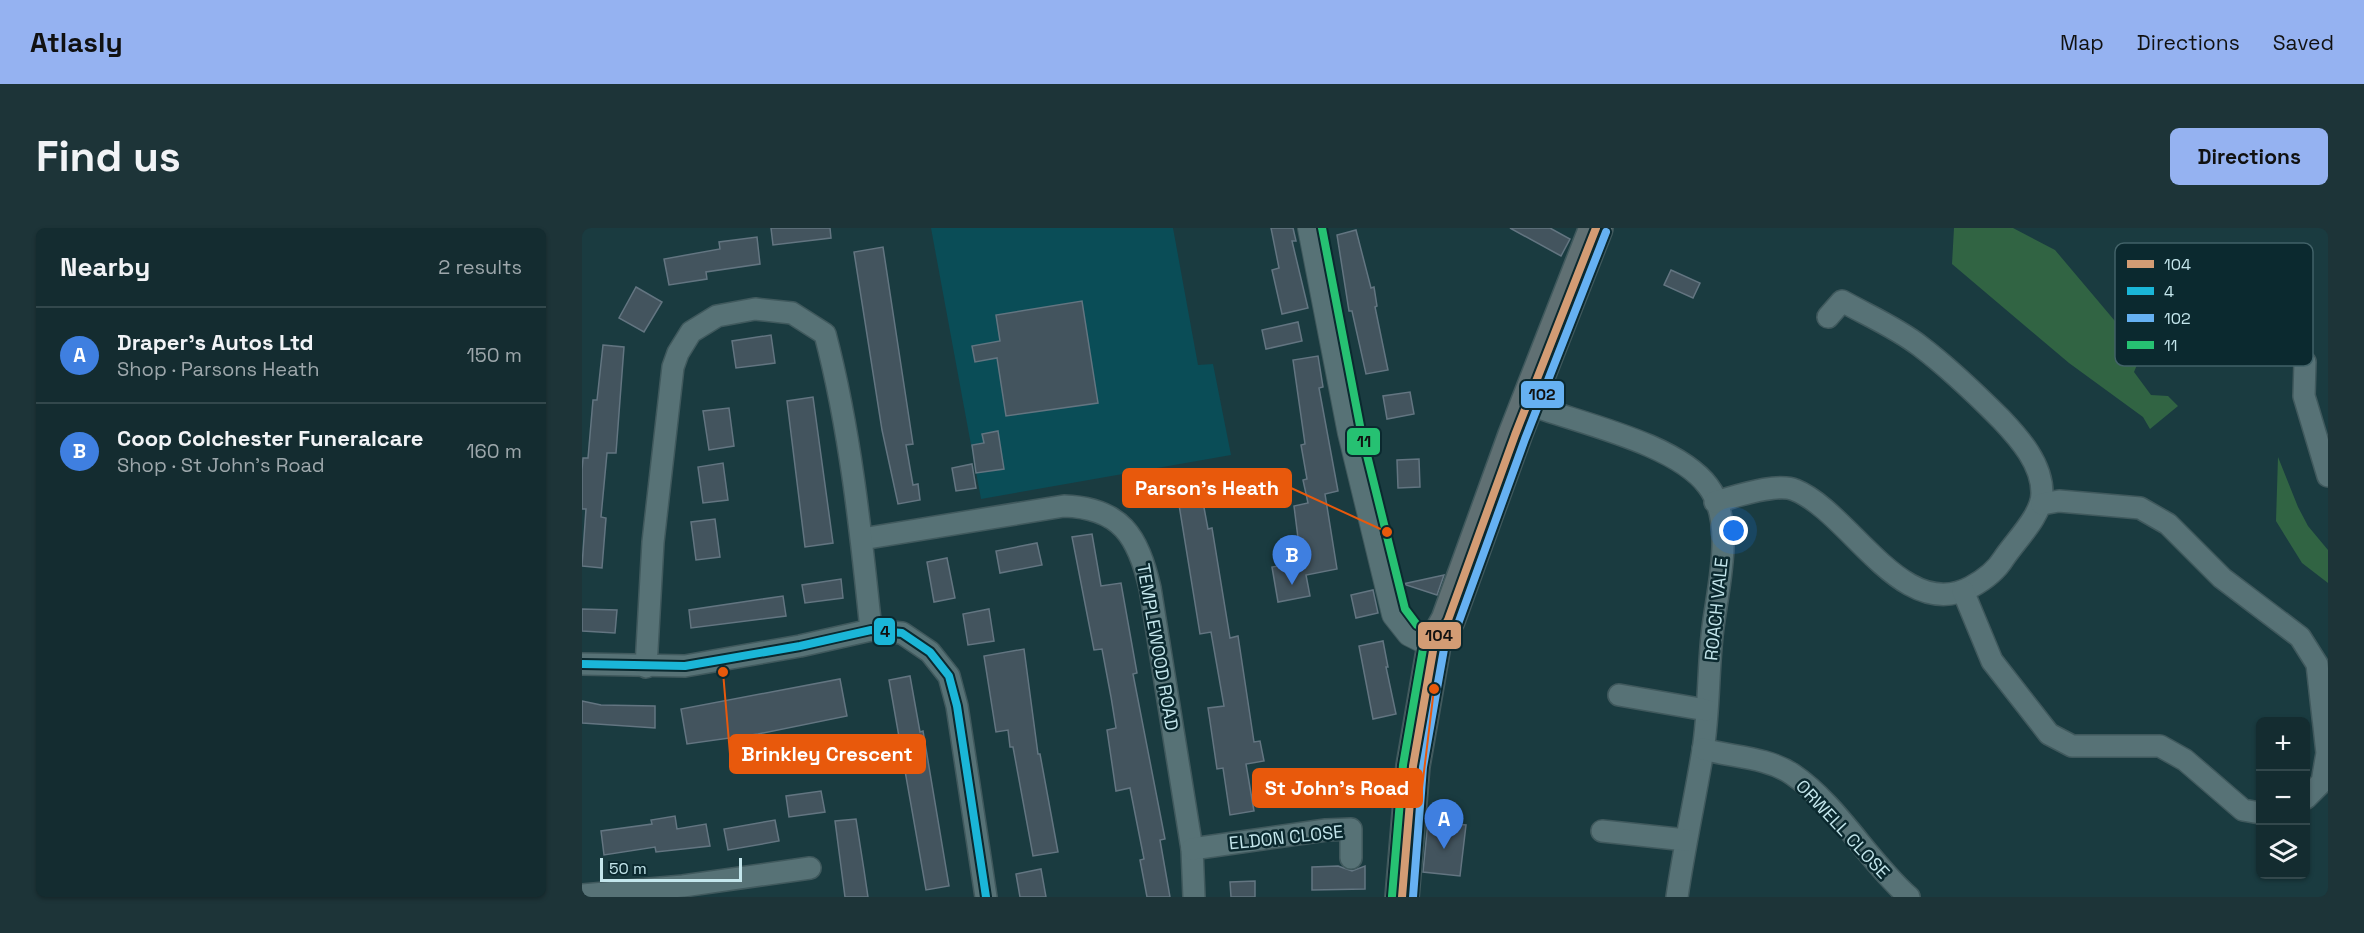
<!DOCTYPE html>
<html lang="en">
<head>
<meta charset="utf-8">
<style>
	:root { --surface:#142c30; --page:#1d3438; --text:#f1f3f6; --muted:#9da7ab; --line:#33484c; --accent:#95b2f1 }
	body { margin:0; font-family:"Space Grotesk",sans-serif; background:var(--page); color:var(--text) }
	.controls { position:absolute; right:18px; bottom:18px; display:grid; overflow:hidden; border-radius:9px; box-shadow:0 2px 4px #0004 }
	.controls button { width:54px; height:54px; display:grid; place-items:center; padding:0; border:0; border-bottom:2px solid var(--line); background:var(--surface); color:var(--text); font:30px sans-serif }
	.scale { position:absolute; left:18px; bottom:15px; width:142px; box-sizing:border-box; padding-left:6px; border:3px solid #c4e6ec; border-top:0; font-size:16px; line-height:21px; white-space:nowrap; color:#c4e6ec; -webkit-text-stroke:4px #0b292f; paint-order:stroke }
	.you { position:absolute; left:1152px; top:303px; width:21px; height:21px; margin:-15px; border:4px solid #fff; border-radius:50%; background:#1a73e8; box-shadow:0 0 0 9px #1a73e833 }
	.badge { display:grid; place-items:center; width:39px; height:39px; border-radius:50%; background:var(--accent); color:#fff; font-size:20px; font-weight:700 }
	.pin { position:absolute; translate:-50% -50px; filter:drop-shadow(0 2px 3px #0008) }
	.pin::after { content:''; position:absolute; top:32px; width:21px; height:18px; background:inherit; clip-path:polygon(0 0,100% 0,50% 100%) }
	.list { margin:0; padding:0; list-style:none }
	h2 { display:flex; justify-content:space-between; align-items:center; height:78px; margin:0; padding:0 24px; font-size:26px }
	h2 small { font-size:20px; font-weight:400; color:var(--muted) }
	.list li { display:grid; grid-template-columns:39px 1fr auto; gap:18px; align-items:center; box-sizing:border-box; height:96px; padding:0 24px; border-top:2px solid var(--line) }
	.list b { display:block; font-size:22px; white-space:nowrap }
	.list p { margin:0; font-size:20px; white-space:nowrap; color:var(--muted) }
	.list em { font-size:20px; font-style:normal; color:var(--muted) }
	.icon { flex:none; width:33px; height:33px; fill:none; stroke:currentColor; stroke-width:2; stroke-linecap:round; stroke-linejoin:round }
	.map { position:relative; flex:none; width:1746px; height:669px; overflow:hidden; border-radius:9px }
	header { display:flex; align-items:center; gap:36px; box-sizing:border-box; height:84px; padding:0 30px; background:var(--accent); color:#111 }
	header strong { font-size:28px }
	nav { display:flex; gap:33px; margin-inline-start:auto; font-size:21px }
	.intro { display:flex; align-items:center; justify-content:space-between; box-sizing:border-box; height:144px; padding:0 36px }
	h1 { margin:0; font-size:42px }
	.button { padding:15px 27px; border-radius:9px; background:var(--accent); color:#111; font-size:21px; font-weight:700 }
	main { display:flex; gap:36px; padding:0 36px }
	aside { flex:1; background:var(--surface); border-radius:9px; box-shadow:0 2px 4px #0004 }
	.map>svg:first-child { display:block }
	.built { fill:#0a4d57 }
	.green { fill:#316443 }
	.building { fill:#43545e; stroke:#637581; stroke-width:1.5 }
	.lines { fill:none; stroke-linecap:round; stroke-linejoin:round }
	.minor-casing { stroke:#40595d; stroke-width:24 }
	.tertiary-casing { stroke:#40595d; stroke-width:28 }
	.primary-casing { stroke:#40595d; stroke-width:36 }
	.minor { stroke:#577276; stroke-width:21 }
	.tertiary { stroke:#577276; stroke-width:26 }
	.primary { stroke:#607073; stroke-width:33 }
	.bus-1-casing { stroke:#0b292f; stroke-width:12 }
	.bus-2-casing { stroke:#0b292f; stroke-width:12 }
	.bus-3-casing { stroke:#0b292f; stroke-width:12 }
	.bus-4-casing { stroke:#0b292f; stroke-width:12 }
	.bus-1 { stroke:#d39c74; stroke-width:8 }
	.bus-2 { stroke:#1ab6d8; stroke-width:8 }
	.bus-3 { stroke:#66b1f2; stroke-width:8 }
	.bus-4 { stroke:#26c172; stroke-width:8 }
	.labels { text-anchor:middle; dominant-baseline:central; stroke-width:5; stroke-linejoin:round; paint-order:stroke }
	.street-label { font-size:18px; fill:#c4e6ec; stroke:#0b292f }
	.key { fill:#0b292f; stroke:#426268; stroke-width:1.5 }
	.key-label { font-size:16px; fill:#c4e6ec }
	.leader { fill:none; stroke:#e8590c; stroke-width:2 }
	.callout-dot { fill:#e8590c; stroke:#0b292f; stroke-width:2 }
	.callout { fill:#e8590c; stroke:#e8590c; stroke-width:2 }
	.callout-label { font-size:20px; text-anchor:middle; font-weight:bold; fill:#fff }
	.line-badge { stroke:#0b292f; stroke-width:2 }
	.pale-badge-label { font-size:16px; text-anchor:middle; font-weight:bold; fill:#111 }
</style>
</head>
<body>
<header>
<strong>Atlasly</strong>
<nav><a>Map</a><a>Directions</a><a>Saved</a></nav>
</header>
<div class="intro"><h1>Find us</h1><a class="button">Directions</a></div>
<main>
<aside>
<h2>Nearby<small>2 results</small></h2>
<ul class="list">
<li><span class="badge" style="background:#3f7fe0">A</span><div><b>Draper's Autos Ltd</b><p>Shop · Parsons Heath</p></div><em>150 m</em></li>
<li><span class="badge" style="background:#3f7fe0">B</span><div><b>Coop Colchester Funeralcare</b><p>Shop · St John's Road</p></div><em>160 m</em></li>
</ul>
</aside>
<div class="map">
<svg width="1746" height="669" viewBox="0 0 1746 669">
	<rect width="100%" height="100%" fill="#1a3b40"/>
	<polygon class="built" points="349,0 591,0 616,137 631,136 649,227 399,271"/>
	<g class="green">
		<polygon points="1372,0 1431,0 1473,22 1560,125 1552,144 1569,167 1586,168 1596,178 1568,201 1561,189 1487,135 1370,36"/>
		<polygon points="1696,229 1716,279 1726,298 1746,322 1746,355 1720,335 1694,293"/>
	</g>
	<g class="building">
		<polygon points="189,0 248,0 249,10 191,17"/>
		<polygon points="689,0 711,0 714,13 710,13 726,80 700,86 690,42 697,40"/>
		<polygon points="928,0 968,0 988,11 979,28"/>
		<polygon points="774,2 789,60 792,59 795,78 793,79 806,142 784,146 770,83 767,83 755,7"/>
		<polygon points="175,9 178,36 124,44 125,51 87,57 82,31 138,21 137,14"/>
		<polygon points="301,19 331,216 324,217 331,257 336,256 338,272 316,276 300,202 272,24"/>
		<polygon points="1089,42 1118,55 1111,70 1082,57"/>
		<polygon points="54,59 80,74 62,104 37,90"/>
		<polygon points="500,73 516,175 424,188 415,130 393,134 390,118 418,113 414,87"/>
		<polygon points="716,94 720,113 684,121 680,102"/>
		<polygon points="189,107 193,135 154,140 150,113"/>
		<polygon points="21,117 42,119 34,225 25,225 19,289 24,290 20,340 0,338 4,281 0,281 0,242 1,230 6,230 11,172 15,172"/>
		<polygon points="736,128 741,159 737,160 756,263 743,266 755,341 724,347 728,368 696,374 690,339 719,334 712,278 726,275 721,252 725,251 719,217 723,216 711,132"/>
		<polygon points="828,164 832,186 805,191 801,168"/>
		<polygon points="231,169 251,315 223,319 205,173"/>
		<polygon points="147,180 152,218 127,222 121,183"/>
		<polygon points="416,203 422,241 394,245 390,217 402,215 400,206"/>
		<polygon points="837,231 838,259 816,260 815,232"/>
		<polygon points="141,235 146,272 121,275 116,239"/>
		<polygon points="390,236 394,260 374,263 370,240"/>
		<polygon points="615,242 626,301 630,300 648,410 656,408 672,514 678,513 682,533 664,536 672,583 648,587 641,540 635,541 626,480 642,478 629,404 618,406 592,246"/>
		<polygon points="133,291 138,329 114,332 109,294"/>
		<polygon points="510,306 519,358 539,355 555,445 551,446 583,611 578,612 588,669 565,669 558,632 562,631 548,560 534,563 525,502 534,500 529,469 520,421 512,422 490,309"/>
		<polygon points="455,315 460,337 418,345 414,323"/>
		<polygon points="365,330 373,370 352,374 345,334"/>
		<polygon points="862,347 855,367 821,356"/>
		<polygon points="259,351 261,370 223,375 220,357"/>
		<polygon points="791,362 796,385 774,390 769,367"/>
		<polygon points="201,368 204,388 109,400 107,382"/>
		<polygon points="0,381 35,382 33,405 0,403"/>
		<polygon points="407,381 412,413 386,417 381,386"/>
		<polygon points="801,413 806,439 804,439 814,486 791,491 777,418"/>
		<polygon points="442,421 456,526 458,526 476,624 451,628 431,519 428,519 426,502 414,504 402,428"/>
		<polygon points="328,448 338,504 341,503 367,658 344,662 307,452"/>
		<polygon points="258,451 265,488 176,506 105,516 99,481"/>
		<polygon points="0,473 19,477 73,478 73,500 0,495"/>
		<polygon points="239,563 243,584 207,589 204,568"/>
		<polygon points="93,588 95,601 124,596 128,618 74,624 73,619 22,627 19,603 70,596 69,592"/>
		<polygon points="274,591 282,642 286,669 263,669 253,593"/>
		<polygon points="193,592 197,613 146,622 142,601"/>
		<polygon points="846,593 884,597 878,648 841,644"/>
		<polygon points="756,638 770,643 783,638 783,661 730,662 730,639"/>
		<polygon points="459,641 464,669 438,669 434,646"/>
		<polygon points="673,653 673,669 649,669 648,654"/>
	</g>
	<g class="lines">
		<defs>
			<g id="minor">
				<polyline points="1723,134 1722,168 1746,248"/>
				<path d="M946,176C996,195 1094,215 1126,258C1155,296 1134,365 1130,408C1126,446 1127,485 1121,522C1113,571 1102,620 1095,669"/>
				<path d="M1133,274C1153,269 1195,254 1213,262C1268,284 1321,396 1389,359C1402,352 1414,343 1422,330C1435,311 1460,287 1460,265C1460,236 1438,211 1419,191C1394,166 1367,140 1338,118C1315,100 1285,87 1260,73L1246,89"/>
				<polyline points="1460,276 1477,273 1558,280 1586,296 1640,350 1718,409 1735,436 1745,525 1740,554 1724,570"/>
				<path d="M280,311L482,278C539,280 556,308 568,360L610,621L612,669"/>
				<polyline points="1381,363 1410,433 1467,506 1490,518 1578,518 1603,532 1661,582 1678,585"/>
				<polyline points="0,436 103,438 218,418 289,402 320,405 348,424 367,448 375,478 404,669"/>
				<path d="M64,439L71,314L91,139L96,125L109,104L135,88L173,81L210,85L243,106C268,200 279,305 289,402"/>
				<polyline points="1037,467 1124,482"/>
				<path d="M1121,521C1149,529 1185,529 1210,546C1256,577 1285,632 1327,669"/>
				<polyline points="1020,603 1104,612"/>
				<polyline points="610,621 744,602 769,601 769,630"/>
				<polyline points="0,667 101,658 228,640"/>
			</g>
			<polyline id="tertiary" points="729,0 769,205 813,386 828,405 852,417"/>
			<polyline id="primary" points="820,669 831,538 852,417 866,392 933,207 1014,0"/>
		</defs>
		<use href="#minor" class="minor-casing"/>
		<use href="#tertiary" class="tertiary-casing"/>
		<use href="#primary" class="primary-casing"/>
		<use href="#minor" class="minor"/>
		<use href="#tertiary" class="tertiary"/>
		<use href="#primary" class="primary"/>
		<defs>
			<polyline id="bus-1" points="820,669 831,538 852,417 866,392 933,207 1014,0"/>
			<polyline id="bus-2" points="0,436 103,438 218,418 289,402 320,405 348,424 367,448 375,478 404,669"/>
			<polyline id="bus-3" points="831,669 841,539 862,421 876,396 943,211 1024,4"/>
			<g id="bus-4">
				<polyline points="740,0 779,203 823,381 835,397 857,408"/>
				<polyline points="810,668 821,537 842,415"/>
			</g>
		</defs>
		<use href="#bus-1" class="bus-1-casing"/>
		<use href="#bus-2" class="bus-2-casing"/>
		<use href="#bus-3" class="bus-3-casing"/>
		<use href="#bus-4" class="bus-4-casing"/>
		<use href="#bus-1" class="bus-1"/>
		<use href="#bus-2" class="bus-2"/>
		<use href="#bus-3" class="bus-3"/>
		<use href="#bus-4" class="bus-4"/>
	</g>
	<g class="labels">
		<g class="street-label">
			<text transform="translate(1134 381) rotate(-84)">ROACH VALE</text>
			<text transform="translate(576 419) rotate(80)">TEMPLEWOOD ROAD</text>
			<text transform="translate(1261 601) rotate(47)">ORWELL CLOSE</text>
			<text transform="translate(704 609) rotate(-6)">ELDON CLOSE</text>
		</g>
	</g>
	<rect x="1533" y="15" width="198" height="123" rx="9" class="key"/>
	<rect x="1545" y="32" width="27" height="8" fill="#d39c74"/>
	<rect x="1545" y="59" width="27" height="8" fill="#1ab6d8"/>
	<rect x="1545" y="86" width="27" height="8" fill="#66b1f2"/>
	<rect x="1545" y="113" width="27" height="8" fill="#26c172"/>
	<g class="key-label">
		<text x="1582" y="42">104</text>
		<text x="1582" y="69">4</text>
		<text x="1582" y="96">102</text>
		<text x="1582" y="123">11</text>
	</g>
	<path class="leader" d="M805 304L709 260M141 444L148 526M852 461L840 560"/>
	<g class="callout-dot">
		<circle cx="805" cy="304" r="6"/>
		<circle cx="141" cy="444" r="6"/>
		<circle cx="852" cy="461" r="6"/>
	</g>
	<g class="callout">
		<rect x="541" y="241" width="168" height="38" rx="6"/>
		<rect x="148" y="507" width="195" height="38" rx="6"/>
		<rect x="671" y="541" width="169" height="38" rx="6"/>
	</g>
	<g class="callout-label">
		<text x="625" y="267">Parson's Heath</text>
		<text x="245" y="533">Brinkley Crescent</text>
		<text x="755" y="567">St John's Road</text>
	</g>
	<g class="line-badge">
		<rect x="938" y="152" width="45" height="29" rx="6" fill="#66b1f2"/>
		<rect x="764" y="199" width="35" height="29" rx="6" fill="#26c172"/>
		<rect x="291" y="389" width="23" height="29" rx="6" fill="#1ab6d8"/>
		<rect x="835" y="393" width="45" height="29" rx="6" fill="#d39c74"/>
	</g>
	<g class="pale-badge-label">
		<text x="960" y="172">102</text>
		<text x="782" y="219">11</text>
		<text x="303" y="409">4</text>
		<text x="857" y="413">104</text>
	</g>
</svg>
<div class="controls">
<button>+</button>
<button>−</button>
<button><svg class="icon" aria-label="layers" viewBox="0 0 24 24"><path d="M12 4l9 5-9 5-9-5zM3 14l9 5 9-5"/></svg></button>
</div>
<div class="scale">50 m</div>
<div class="you"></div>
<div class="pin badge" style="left:862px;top:621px;background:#3f7fe0">A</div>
<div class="pin badge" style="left:710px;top:357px;background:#3f7fe0">B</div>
</div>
</main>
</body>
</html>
